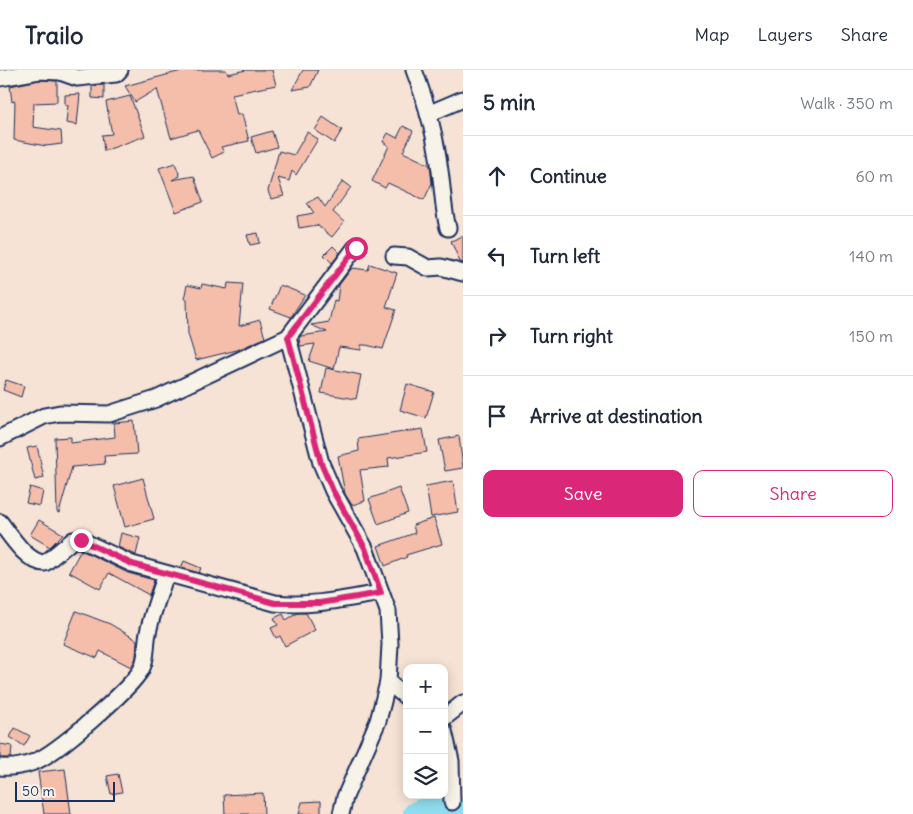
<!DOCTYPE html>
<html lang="en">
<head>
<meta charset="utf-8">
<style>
	:root { --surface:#fff; --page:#f2f2f3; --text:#1f2937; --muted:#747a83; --line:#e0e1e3; --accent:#db2777 }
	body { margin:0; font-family:Delius,sans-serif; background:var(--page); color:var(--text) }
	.controls { position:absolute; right:15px; bottom:15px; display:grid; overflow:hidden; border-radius:10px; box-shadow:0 2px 12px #0003 }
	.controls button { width:45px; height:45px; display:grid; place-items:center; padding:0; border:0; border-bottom:1px solid var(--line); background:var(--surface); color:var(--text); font:25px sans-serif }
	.scale { position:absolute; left:15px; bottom:12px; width:100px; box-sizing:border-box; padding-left:5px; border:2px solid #1b2f5e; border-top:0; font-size:14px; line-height:18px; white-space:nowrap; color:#1b2f5e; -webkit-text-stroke:4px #f7f3e8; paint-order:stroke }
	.stop { position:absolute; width:15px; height:15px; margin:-11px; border:4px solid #db2777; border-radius:50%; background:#fff }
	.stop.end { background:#db2777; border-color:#fff; box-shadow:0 1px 5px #0008 }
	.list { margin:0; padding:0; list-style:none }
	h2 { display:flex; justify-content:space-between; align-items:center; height:65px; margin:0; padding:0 20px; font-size:21px }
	h2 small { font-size:16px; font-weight:400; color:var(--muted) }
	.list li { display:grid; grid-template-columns:32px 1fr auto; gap:15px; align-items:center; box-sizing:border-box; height:80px; padding:0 20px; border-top:1px solid var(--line) }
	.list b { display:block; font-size:19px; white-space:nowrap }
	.list em { font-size:16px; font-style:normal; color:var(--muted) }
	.actions { display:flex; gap:10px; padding:15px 20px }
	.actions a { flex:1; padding:11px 0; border:1px solid var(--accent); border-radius:10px; text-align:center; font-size:18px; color:var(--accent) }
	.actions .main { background:var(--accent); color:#fff }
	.icon { flex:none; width:28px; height:28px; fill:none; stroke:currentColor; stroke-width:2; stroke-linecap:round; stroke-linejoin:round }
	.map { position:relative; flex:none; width:463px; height:744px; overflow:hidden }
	header { display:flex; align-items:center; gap:30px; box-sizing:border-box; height:70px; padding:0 25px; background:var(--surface); border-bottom:1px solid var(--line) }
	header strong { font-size:24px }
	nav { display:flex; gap:28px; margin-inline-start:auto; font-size:18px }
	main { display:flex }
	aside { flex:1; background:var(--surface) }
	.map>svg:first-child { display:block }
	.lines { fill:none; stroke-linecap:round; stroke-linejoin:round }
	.river { stroke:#8fddee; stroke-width:24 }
	.building { fill:#f5beaa; stroke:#1b2f5e }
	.minor-casing { stroke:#1b2f5e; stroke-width:19 }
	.minor { stroke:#f7f3e8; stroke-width:15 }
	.route { stroke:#db2777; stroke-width:6 }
</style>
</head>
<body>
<header>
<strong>Trailo</strong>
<nav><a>Map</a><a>Layers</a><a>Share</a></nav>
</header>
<main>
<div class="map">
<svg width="463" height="744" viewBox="0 0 463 744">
	<rect width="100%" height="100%" fill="#f6e3d5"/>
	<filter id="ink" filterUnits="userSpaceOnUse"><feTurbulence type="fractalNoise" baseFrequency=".02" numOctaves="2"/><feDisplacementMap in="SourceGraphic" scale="10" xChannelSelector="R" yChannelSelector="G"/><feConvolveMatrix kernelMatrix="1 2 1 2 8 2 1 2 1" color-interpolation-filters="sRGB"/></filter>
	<g filter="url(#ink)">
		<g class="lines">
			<polyline class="river" points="415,744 428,738 463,742"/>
		</g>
		<g class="building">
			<polygon points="185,0 226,0 228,4 246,0 272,0 276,15 232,24 237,45 242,44 249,71 221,77 224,82 212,88 198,60 171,68 157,19 135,32 125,16"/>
			<polygon points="303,0 318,0 310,17 292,20"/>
			<polygon points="40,10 57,11 57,32 34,33 33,57 61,61 62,74 46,76 14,70 15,31 12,32 10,16"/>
			<polygon points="104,15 104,29 92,28 92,16"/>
			<polygon points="80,24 77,55 66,53 68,35 65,35 65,25"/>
			<polygon points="130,26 145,66 104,81 102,65 112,64 106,32"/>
			<polygon points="323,47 342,60 334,73 315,60"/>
			<polygon points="403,56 413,61 403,82 430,95 432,113 424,130 388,113 385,118 372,111 389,76 383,72 388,63 397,68"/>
			<polygon points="272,61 277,77 256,83 251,67"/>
			<polygon points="307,62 318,69 296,105 292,101 289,111 278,108 284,126 271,129 268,121 279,81 294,85"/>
			<polygon points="175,93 180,106 172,110 194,106 203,132 176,142 159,98"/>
			<polygon points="343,111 351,117 333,142 344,152 332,167 317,155 299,158 297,146 314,143 307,133 318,127 325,137"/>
			<polygon points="258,163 260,173 250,175 247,165"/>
			<polygon points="463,166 463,193 460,192 451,171"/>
			<polygon points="333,176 340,183 332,193 324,185"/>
			<polygon points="370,194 397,203 386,237 396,240 383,279 366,275 361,275 361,280 339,277 334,299 309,291 315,274 300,276 299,268 301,266 327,262 311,255 329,252 334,230 337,231 339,215 352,198 368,200"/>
			<polygon points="228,213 243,214 239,256 260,250 265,268 237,280 196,290 188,264 187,229 184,229 187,215 201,218 202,214 227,219"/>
			<polygon points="280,215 305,225 291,247 270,239"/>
			<polygon points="326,298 361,305 356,329 321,323"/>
			<polygon points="6,310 24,316 21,327 3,320"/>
			<polygon points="407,314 434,322 426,348 400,340"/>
			<polygon points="134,351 137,384 104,386 105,394 72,397 59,443 57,442 55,368 71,367 71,373 115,367 114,353"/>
			<polygon points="423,359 427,382 388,388 389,397 360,400 365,431 352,435 345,424 338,386 359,381 358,369"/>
			<polygon points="459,366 463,398 445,401 439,370"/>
			<polygon points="37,376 44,408 35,410 27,378"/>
			<polygon points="143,408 154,449 125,457 114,416"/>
			<polygon points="453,411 458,442 431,447 426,416"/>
			<polygon points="30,417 43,421 40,436 26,433"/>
			<polygon points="399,418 408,443 378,454 369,429"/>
			<polygon points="434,448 442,474 406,485 407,487 385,496 378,476 415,463 413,455"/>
			<polygon points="39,450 63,464 50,477 30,465"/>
			<polygon points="121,463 140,468 136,485 118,477"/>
			<polygon points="81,480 128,503 154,510 149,525 109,503 100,519 69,502"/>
			<polygon points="184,491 201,498 199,503 181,498"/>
			<polygon points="76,541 110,554 137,570 136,588 131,597 100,581 97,588 63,574"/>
			<polygon points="298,543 306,543 315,560 285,576 280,566 276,568 271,558 278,555 274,548 283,544 286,550"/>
			<polygon points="15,658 30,666 24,676 10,667"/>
			<polygon points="0,674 12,676 11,688 0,688"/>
			<polygon points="65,699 71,744 44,744 38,702"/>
			<polygon points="118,704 122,722 111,724 107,706"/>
			<polygon points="263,723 264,744 225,744 224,725"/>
			<polygon points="321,731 321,744 299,744 302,732"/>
		</g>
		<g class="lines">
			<defs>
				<g id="minor">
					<path d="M414,0C426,32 436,66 440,101C443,120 443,139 448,158"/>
					<polyline points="0,8 39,1 60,2 77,8 116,4 120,0"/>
					<polyline points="428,44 463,29"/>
					<polyline points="394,186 408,187 428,198 441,197 463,203"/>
					<polyline points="288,267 321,393 333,421 365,478 388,541 390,574 388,612 378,651 345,727 341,744"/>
					<polyline points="0,368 44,346 60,343 109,344 156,329 288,267 355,178"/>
					<path d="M0,452C10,465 27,493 45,493L73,470H81L132,494L275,533C310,537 346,529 381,523"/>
					<polyline points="388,612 407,628"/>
					<polyline points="444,648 463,633"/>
					<polyline points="444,661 451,691 452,732"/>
					<path d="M0,697C10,698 24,696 34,692C56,684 129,620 141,600C148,587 145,576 148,563C152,543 160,523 166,504"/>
				</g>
			</defs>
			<use href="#minor" class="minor-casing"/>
			<use href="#minor" class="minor"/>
		</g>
	</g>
	<g class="lines" filter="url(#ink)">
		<polyline class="route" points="81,470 132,494 275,533 320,533 381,523 365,478 333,421 321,393 288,267 356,178"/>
	</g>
</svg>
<div class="controls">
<button>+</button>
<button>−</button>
<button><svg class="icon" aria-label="layers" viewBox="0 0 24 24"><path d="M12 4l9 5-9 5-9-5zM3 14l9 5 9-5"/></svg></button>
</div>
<div class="scale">50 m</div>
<div class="stop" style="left:356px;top:178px"></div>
<div class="stop end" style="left:81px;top:470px"></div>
</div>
<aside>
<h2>5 min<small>Walk · 350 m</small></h2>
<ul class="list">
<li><svg class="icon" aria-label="ahead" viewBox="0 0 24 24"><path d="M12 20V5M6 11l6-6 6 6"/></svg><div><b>Continue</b></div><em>60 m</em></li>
<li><svg class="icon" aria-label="left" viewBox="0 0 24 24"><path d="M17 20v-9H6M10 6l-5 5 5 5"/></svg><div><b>Turn left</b></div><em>140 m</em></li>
<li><svg class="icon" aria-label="right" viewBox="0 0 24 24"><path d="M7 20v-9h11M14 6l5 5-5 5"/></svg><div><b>Turn right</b></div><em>150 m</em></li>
<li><svg class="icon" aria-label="arrive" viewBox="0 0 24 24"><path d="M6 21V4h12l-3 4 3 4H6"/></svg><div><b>Arrive at destination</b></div></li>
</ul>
<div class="actions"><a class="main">Save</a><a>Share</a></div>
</aside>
</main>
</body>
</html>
